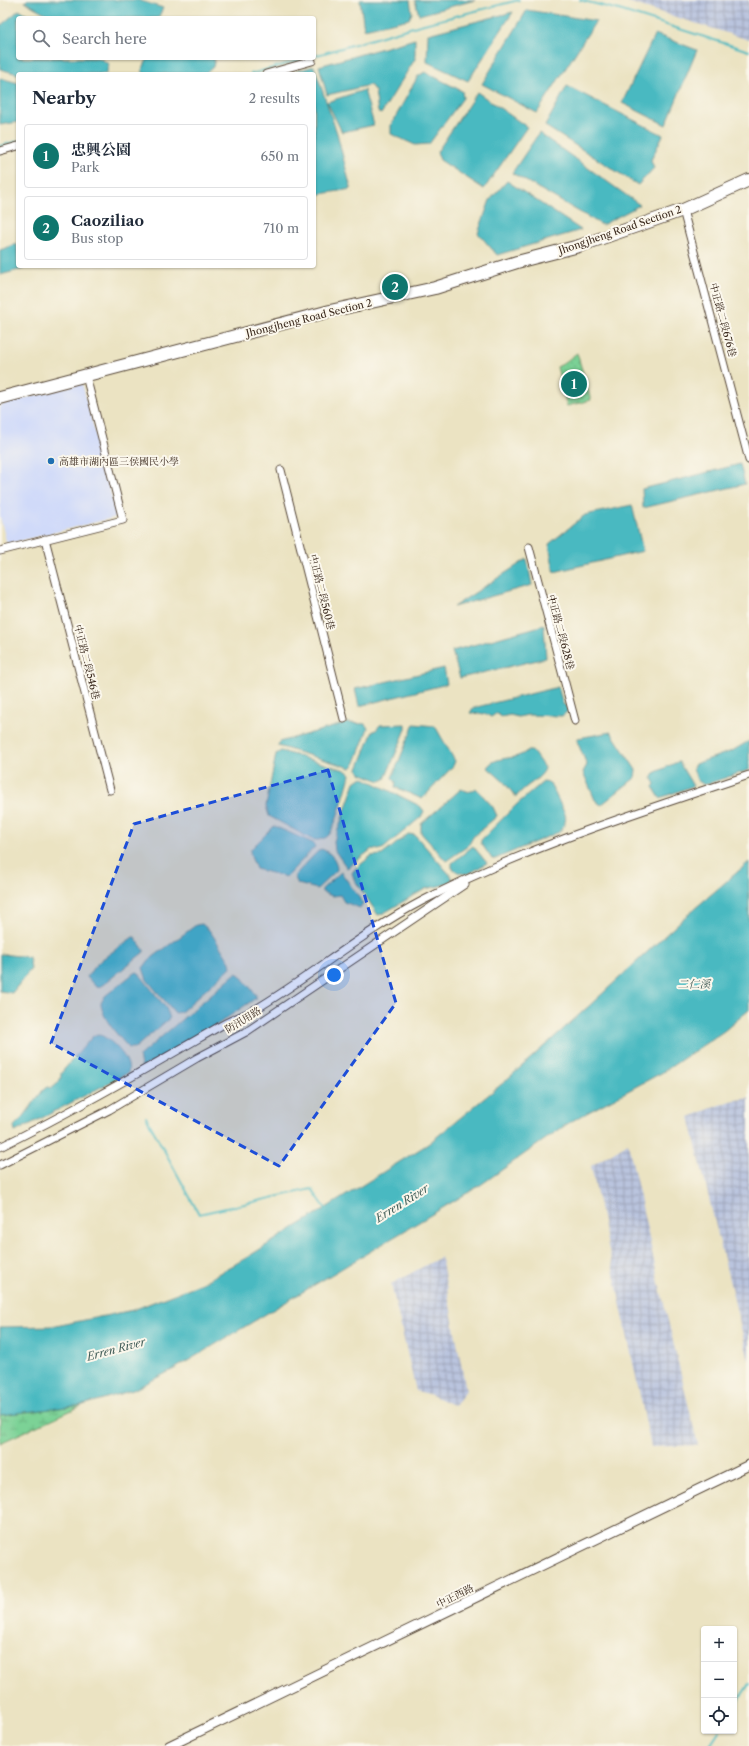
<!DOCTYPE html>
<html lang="en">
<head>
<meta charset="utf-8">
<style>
	:root { --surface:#fff; --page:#f6f6f7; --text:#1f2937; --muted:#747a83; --line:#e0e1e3; --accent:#0f766e }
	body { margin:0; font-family:"Libre Caslon Text","Noto Serif TC",serif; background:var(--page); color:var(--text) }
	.controls { position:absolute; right:12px; bottom:12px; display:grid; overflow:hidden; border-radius:4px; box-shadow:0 1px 3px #0004 }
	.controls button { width:36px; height:36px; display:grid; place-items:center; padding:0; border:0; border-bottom:1px solid var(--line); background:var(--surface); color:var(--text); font:20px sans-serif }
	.you { position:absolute; left:334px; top:975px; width:14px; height:14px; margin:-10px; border:3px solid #fff; border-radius:50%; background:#1a73e8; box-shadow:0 0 0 6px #1a73e833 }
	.badge { display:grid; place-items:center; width:26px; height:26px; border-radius:50%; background:var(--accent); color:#fff; font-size:13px; font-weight:700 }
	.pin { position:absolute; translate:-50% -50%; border:2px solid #fff; box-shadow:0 1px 4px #0006 }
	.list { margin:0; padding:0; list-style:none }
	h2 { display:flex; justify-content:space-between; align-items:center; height:52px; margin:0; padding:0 16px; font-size:17px }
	h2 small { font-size:13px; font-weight:400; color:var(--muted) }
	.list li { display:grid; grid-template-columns:26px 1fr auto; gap:12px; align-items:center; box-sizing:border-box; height:64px; margin:0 8px 8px; padding:0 8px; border:1px solid var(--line); border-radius:4px }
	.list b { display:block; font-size:15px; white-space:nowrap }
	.list p { margin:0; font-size:13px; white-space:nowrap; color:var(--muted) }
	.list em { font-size:13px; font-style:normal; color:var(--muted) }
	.icon { flex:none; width:22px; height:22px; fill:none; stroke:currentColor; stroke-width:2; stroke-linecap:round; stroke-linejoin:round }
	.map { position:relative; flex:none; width:749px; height:1746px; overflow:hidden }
	.search { position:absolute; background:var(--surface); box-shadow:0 1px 3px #0004; left:16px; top:16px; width:300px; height:44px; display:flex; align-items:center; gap:10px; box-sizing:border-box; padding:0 14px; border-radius:4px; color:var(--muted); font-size:15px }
	.panel { position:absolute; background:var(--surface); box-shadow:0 1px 3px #0004; left:16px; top:72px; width:300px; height:196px; border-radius:4px }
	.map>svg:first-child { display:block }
	.built { fill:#d0daf9 }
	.industrial { fill:url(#industrial-grid) }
	.wetland { fill:url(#wetland-marsh); stroke:#5b7e5a }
	.park { fill:url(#park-dots); stroke:#5b7e5a }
	.water { fill:#4ab9c1; stroke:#427270 }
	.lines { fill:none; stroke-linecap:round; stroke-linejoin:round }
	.stream { stroke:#4ab9c1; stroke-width:2 }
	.minor-casing { stroke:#554637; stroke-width:9 }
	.tertiary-casing { stroke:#554637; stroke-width:11 }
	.primary-casing { stroke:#554637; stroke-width:14 }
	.minor { stroke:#fff; stroke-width:7 }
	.tertiary { stroke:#fff; stroke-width:9 }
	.primary { stroke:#fff; stroke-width:12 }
	.marked { fill:#1d4ed8; fill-opacity:0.2; stroke:#1d4ed8; stroke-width:3; stroke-dasharray:8 5; stroke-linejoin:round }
	.poi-dot { fill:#1f6fb2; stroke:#fbf7ec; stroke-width:1.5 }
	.labels { text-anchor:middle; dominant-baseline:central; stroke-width:4; stroke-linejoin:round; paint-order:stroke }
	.street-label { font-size:10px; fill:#3b2a1e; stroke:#fbf7ec }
	.poi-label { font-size:10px; fill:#3b2a1e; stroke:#fbf7ec; text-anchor:start }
	.water-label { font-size:11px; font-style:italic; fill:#405c57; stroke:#fbf7ec }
</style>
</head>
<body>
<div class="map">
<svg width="749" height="1746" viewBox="0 0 749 1746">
	<defs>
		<pattern id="industrial-grid" width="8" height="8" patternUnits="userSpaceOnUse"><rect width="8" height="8" fill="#bac4de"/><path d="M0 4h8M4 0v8" fill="none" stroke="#989fb3"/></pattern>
		<pattern id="wetland-marsh" width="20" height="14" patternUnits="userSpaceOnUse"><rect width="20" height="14" fill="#7bd296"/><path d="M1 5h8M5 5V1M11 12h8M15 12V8" fill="none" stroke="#6bb481"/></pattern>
		<pattern id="park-dots" width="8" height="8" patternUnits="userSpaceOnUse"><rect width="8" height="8" fill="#7bd296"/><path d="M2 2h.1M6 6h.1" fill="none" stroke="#6bb481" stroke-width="1.8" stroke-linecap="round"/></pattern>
	</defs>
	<rect width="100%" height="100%" fill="#fbf7ec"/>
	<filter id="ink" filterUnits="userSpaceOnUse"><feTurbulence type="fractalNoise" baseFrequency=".025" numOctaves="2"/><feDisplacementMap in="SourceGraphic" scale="8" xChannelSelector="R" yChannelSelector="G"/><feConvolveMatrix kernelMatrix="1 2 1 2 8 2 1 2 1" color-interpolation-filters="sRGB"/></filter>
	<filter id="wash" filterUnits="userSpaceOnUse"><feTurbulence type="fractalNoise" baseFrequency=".012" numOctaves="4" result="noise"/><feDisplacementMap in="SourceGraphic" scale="16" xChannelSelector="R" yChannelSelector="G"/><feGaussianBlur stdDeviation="0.9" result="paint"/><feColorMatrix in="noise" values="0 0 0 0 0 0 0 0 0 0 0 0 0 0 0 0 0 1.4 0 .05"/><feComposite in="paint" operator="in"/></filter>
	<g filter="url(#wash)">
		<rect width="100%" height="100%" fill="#ebe3c2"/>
		<polygon class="built" points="82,383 117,517 7,544 0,517 0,405"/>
		<g class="industrial">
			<polygon points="629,0 749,0 749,40 628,2"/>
			<polygon points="749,1098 749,1361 689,1117 730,1101"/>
			<polygon points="628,1143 658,1279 698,1445 651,1447 591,1166"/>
			<polygon points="441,1257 466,1390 455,1406 429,1394 416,1391 391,1284"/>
		</g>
		<polygon class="wetland" points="83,1405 0,1443 0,1415"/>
		<path class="park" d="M577,353L591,400L567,406L557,367C565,364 569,358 577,353Z"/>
		<g class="water">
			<polygon points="27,0 138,0 163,8 158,18 54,18 25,2"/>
			<polygon points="360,0 410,0 412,13 409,19 364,29"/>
			<polygon points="415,0 475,0 419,15"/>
			<polygon points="19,10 32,18 18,18 18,58 99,58 109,64 106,74 18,74 0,69 0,26"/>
			<polygon points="527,10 596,21 537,113 482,84"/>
			<polygon points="513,12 468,81 427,62 428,34"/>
			<polygon points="655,34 697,50 666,125 622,103"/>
			<polygon points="415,39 415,59 381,114 378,112 375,91 370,85 327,95 319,66"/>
			<polygon points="148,58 215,58 213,67 205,74 144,74 142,70"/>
			<polygon points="314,66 337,133 351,189 315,195 314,74 287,74"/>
			<polygon points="425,72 462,91 463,98 429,144 415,145 391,134 391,125 418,76"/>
			<polygon points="0,78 18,83 18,122 0,125"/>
			<polygon points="567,86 663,135 651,160 654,168 638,185 545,126"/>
			<polygon points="364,90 374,125 342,132 327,102"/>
			<polygon points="477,92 527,127 484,189 440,160 437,152"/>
			<polygon points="539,133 640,205 602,225 512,173"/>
			<polygon points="507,181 581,230 497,255 478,233 490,200"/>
			<polygon points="17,244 18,266 22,266 23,269 0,275 0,250"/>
			<polygon points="740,464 745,484 643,508 642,489"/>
			<polygon points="632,505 643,551 554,572 549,544 585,515"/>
			<polygon points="527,559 532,585 453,607"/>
			<polygon points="544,625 546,658 460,678 452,651"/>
			<polygon points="444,668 447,684 359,706 355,689"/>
			<polygon points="558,687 563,704 566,706 568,711 562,716 528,715 518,717 510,715 501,717 497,713 491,717 486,714 470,713 473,708"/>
			<polygon points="347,723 365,724 368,728 354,765 351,768 278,746 279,742"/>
			<polygon points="406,724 406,729 385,779 380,781 360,773 358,769 373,731 375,731 380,725"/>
			<polygon points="414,724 435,726 455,761 453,766 422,799 395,787 396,782 392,778"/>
			<polygon points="611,732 636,770 635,778 601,805 595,800 583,772 587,765 577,741 578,738"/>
			<polygon points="749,741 749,770 704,785 697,780 693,768 695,764 732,751"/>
			<path d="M281,751L345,770L350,774C349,782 334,830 329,835C324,840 317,841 311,839L269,816L266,806L276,754Z"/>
			<path d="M527,751H531L533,752L545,769C540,780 525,785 517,796H515L504,782L487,767C497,754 515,762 527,751Z"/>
			<polygon points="679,762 693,786 660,798 653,787 655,784 652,779 654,773 675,763"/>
			<polygon points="362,777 420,806 424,811 421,817 384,848 379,850 372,849 347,868 335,851 334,841 355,782"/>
			<path d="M543,782L550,783L565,814C567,820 564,827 559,832L495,859H492L481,843V840L516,805Z"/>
			<path d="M476,788L493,807L497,816L473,837L468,846L446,861L421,833V824L461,789C467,792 471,793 476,788Z"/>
			<polygon points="274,826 313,843 315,847 286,877 256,869 250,854 251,849"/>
			<polygon points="408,834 415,835 452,877 452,880 443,885 425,889 382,914 378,915 354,879 352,873 354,870 371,856 382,855"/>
			<path d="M473,846L487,863C472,871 467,880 452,868V863Z"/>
			<path d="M321,849C331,852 337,860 337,870L317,889L298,884L295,878V875L318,851Z"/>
			<polygon points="749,862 749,1010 724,1031 663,1072 570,1122 479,1186 176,1368 133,1390 83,1405 0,1415 0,1327 56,1326 133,1310 200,1284 246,1258 428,1144 503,1083 589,1006 686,916"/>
			<polygon points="341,872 363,903 360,908 344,902 340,895 332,896 322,892 322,889"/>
			<polygon points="202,924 210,931 230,962 231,967 181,1012 175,1013 147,980 143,968 149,960 196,925"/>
			<polygon points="133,937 135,937 144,950 144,952 104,984 99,987 94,985 87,977 93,968 101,960"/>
			<polygon points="0,954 29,957 31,969 12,993 0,991"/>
			<path d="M138,972L166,1008L170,1018L135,1048H129C119,1037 102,1019 101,1003L105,996L134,973Z"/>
			<polygon points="236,973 240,975 256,995 256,998 205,1033 144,1067 141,1066 139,1056"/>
			<path d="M97,1034C109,1036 133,1060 128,1073L15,1132L14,1126L24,1116L43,1090L47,1087L52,1088C59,1083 61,1080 61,1073L92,1037Z"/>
		</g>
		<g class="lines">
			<g class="stream">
				<polyline points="580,0 619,10 749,51"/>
				<polyline points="314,56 420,25 519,0"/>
				<polyline points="251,74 307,58"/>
				<polyline points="0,146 18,141"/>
				<polyline points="146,1117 199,1214 312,1189 326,1209"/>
				<polyline points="734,1707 749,1684"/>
				<polyline points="709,1746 719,1731"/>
			</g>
		</g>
	</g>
	<g filter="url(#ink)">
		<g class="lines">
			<defs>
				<g id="minor">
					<polyline points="266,74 312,61"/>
					<polyline points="0,151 18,146"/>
					<polyline points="683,210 749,460"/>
					<polyline points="281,470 344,719"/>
					<polyline points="45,539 110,790"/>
					<polyline points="529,547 575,721"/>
					<polyline points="0,551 123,520 86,376"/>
					<path d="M0,1147C76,1110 149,1067 222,1025C233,1019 245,1015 256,1009C313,975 363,932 422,901C526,847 639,812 749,775"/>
					<polyline points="0,1165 109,1110 197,1058 246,1032 465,884"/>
				</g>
				<polyline id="tertiary" points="169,1746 749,1465"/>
				<polyline id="primary" points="0,398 330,311 435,288 517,262 579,246 683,210 749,180"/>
			</defs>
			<use href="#minor" class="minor-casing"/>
			<use href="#tertiary" class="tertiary-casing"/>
			<use href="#primary" class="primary-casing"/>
			<use href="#minor" class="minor"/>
			<use href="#tertiary" class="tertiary"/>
			<use href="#primary" class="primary"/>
		</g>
	</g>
	<path class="marked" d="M328,770L396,1003L279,1166L51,1043L134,824Z"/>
	<circle class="poi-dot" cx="51" cy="461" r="4"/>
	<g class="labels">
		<g class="street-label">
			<text transform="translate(620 230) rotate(-19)">Jhongjheng Road Section 2</text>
			<text transform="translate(309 318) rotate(-14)">Jhongjheng Road Section 2</text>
			<text transform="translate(723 320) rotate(75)">中正路二段676巷</text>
			<text transform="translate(322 592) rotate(76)">中正路二段560巷</text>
			<text transform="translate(561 632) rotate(75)">中正路二段628巷</text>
			<text transform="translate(87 662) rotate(76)">中正路二段546巷</text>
			<text transform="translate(243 1020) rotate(-31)">防汛用路</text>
			<text transform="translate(455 1596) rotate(-26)">中正西路</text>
		</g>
		<g class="poi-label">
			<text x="59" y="461">高雄市湖內區三侯國民小學</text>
		</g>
		<g class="water-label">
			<text x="694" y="984">二仁溪</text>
			<text transform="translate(402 1203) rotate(-32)">Erren River</text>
			<text transform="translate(116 1349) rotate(-15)">Erren River</text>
		</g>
	</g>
</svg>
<div class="controls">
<button>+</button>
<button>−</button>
<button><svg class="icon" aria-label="locate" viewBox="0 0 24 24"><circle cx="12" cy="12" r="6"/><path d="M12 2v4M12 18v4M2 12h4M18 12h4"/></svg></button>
</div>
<div class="you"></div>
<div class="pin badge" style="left:574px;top:384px">1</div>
<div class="pin badge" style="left:395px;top:287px">2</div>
<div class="search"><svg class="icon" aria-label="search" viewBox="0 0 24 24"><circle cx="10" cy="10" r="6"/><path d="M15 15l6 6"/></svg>Search here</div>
<section class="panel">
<h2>Nearby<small>2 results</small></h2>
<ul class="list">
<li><span class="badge">1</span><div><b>忠興公園</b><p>Park</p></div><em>650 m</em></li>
<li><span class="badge">2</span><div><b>Caoziliao</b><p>Bus stop</p></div><em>710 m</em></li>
</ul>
</section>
</div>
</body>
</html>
